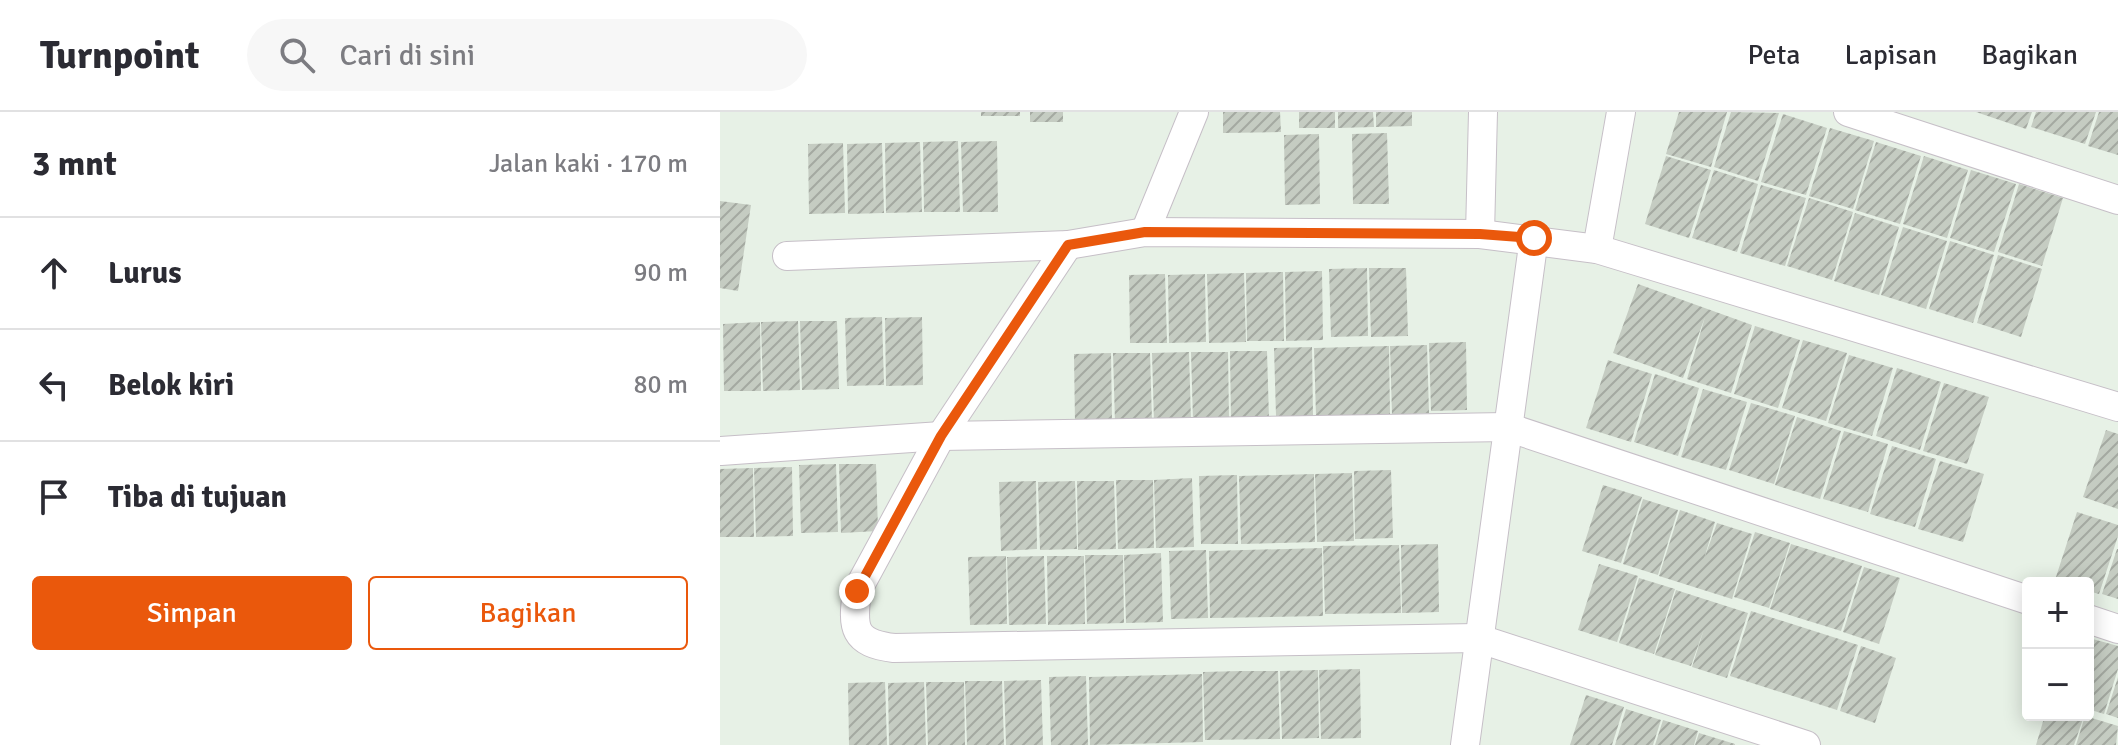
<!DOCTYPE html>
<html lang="id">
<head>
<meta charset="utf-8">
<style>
	:root { --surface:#fff; --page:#f7f7f7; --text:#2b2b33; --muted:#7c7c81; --line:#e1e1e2; --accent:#ea580c }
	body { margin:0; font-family:Signika,sans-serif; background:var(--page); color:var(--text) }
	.controls { position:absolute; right:24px; bottom:24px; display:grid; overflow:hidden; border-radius:8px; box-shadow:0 4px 20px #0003 }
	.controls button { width:72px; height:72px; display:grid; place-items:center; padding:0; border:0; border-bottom:2px solid var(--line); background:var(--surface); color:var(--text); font:40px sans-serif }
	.stop { position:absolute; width:24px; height:24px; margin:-18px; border:6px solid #ea580c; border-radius:50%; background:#fff }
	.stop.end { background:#ea580c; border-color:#fff; box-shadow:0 2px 8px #0008 }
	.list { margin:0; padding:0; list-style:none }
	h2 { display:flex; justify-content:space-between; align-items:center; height:104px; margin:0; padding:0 32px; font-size:34px }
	h2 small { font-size:26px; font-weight:400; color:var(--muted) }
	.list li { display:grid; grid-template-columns:52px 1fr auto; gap:24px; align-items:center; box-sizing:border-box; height:112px; padding:0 32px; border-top:2px solid var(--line) }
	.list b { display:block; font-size:30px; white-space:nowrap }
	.list em { font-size:26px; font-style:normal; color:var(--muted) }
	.actions { display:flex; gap:16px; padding:24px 32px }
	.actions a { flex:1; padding:18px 0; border:2px solid var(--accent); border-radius:8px; text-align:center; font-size:28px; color:var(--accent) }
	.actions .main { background:var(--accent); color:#fff }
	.icon { flex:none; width:44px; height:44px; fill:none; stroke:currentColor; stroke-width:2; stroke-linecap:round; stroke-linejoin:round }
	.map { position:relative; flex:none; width:1398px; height:633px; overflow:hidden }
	header { display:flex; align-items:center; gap:48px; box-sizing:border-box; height:112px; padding:0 40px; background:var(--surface); border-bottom:2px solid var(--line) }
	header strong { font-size:38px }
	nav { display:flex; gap:44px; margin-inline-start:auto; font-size:28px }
	.search { width:560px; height:72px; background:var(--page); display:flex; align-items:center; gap:20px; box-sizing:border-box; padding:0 28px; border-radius:44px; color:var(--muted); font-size:30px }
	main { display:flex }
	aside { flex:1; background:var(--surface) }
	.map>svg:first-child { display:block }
	.building { fill:url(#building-hatch) }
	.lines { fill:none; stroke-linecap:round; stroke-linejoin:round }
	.minor-casing { stroke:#c6bfc7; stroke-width:30 }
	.minor { stroke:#fff; stroke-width:28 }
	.route { stroke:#ea580c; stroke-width:10 }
</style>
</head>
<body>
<header>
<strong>Turnpoint</strong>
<div class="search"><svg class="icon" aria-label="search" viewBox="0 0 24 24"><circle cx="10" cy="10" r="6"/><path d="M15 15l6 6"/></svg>Cari di sini</div>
<nav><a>Peta</a><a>Lapisan</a><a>Bagikan</a></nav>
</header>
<main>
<aside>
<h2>3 mnt<small>Jalan kaki · 170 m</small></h2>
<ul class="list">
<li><svg class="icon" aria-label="ahead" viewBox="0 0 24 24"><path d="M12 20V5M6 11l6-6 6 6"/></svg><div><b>Lurus</b></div><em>90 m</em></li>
<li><svg class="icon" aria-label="left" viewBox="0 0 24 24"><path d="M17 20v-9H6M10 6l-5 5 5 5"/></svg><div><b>Belok kiri</b></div><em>80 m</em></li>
<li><svg class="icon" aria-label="arrive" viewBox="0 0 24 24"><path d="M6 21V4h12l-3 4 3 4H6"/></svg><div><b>Tiba di tujuan</b></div></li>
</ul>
<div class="actions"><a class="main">Simpan</a><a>Bagikan</a></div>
</aside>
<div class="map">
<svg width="1398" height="633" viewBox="0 0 1398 633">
	<defs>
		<pattern id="building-hatch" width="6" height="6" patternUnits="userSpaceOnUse" patternTransform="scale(2)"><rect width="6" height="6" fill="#c5ccc2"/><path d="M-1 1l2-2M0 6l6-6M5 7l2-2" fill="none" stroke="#a4a9a1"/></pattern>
	</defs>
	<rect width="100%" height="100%" fill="#e7f1e6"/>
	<g class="building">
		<rect x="261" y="0" width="39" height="4"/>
		<rect x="310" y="0" width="33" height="10"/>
		<polygon points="503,0 560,0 561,20 503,21"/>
		<rect x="579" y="0" width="36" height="16"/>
		<polygon points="618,0 653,0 654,15 618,16"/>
		<polygon points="656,0 692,0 692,14 656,15"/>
		<polygon points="959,0 1007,0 991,55 946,42"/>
		<polygon points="1011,0 1059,1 1038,69 994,55"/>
		<polygon points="1256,0 1312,0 1306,17"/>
		<polygon points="1316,0 1376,0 1365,32 1311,15"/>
		<polygon points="1379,0 1398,0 1398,43 1368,34"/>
		<polygon points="1063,2 1107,16 1086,83 1041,70"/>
		<polygon points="1110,16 1154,29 1133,97 1089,84"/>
		<polygon points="667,21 669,92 633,92 632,22"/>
		<polygon points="599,22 600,92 565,93 564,23"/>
		<polygon points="238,29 240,100 204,100 203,30"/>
		<polygon points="277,29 278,100 243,100 241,30"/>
		<polygon points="200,30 202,100 166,101 165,31"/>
		<polygon points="1156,30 1201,44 1180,112 1135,98"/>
		<polygon points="123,31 125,101 89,102 88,32"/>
		<polygon points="162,31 164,101 128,102 127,32"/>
		<polygon points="946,44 991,58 969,126 925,112"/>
		<polygon points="1204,44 1248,58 1227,126 1183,112"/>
		<polygon points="994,58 1038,72 1017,140 972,126"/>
		<polygon points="1251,58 1296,72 1274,140 1230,126"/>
		<polygon points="1299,72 1343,86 1322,154 1278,140"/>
		<polygon points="1041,73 1086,86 1065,154 1020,141"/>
		<polygon points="1089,86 1133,100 1112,168 1067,154"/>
		<polygon points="0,89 31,93 18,179 0,176"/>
		<polygon points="1135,101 1179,115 1159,183 1114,169"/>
		<polygon points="1183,115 1227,129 1206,197 1161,183"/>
		<polygon points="1230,129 1274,143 1253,211 1209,197"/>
		<polygon points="1278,143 1322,157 1301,225 1257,211"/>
		<polygon points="647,156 648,224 611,225 609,157"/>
		<polygon points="649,156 686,156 688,224 651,225"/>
		<polygon points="602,159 603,228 566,229 565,160"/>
		<polygon points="563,160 564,229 527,229 526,161"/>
		<polygon points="524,161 526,230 489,231 487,162"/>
		<polygon points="445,162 447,231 410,231 409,163"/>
		<polygon points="485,162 486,230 449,231 448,163"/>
		<polygon points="918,172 1032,213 1011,281 967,267 985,205 963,266 893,241"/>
		<polygon points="162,205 164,273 127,274 125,206"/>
		<polygon points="202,205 203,273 166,274 165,206"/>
		<polygon points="78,209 80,278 43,279 41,210"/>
		<polygon points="80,209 117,209 119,277 82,278"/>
		<polygon points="40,210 41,279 4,279 3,212"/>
		<polygon points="1035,214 1080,228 1058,296 1014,282"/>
		<polygon points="1083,228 1127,241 1106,309 1062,296"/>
		<polygon points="746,230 747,298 711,299 709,231"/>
		<polygon points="707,233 709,301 672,303 670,234"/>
		<polygon points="669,234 670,303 596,304 594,236"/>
		<polygon points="592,235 593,304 556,304 554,236"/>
		<polygon points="510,239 547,239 549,307 511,308"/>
		<polygon points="469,240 471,309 434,310 432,241"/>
		<polygon points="471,240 508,240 509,308 473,309"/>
		<polygon points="391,241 392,309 355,311 354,242"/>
		<polygon points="393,241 430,241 432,309 395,310"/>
		<polygon points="1129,243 1173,256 1152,324 1108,311"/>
		<polygon points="888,248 932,262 911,330 866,316"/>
		<polygon points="1177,256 1221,270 1200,338 1156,324"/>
		<polygon points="935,262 979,276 958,344 914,330"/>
		<polygon points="1224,271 1269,285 1247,352 1203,339"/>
		<polygon points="983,277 1027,290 1006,358 961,345"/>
		<polygon points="1031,291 1075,304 1054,372 1009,358"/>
		<polygon points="1077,305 1121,319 1100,387 1055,373"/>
		<polygon points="1386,318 1398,322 1398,397 1363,385"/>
		<polygon points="1124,319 1168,332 1148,400 1103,387"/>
		<polygon points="1172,334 1216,347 1195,415 1150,402"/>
		<polygon points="1220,349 1264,362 1243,430 1198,417"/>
		<polygon points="116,352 118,420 81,421 79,353"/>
		<polygon points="119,352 156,352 158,419 121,421"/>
		<polygon points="72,355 73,424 36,425 34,356"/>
		<polygon points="33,356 34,425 0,425 0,357"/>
		<polygon points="671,358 673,426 635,427 634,359"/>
		<polygon points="632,361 634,429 597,430 595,362"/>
		<polygon points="594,362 595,430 521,432 519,364"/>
		<polygon points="517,363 518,432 481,432 479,364"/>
		<polygon points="472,366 474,435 436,436 434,368"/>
		<polygon points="396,368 433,368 434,436 398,437"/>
		<polygon points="316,369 317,437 281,439 279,370"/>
		<polygon points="355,369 357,437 320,438 318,370"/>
		<polygon points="357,369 394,369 396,437 358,438"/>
		<polygon points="883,373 922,385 901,451 862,439"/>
		<polygon points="923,387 958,398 938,463 903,452"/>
		<polygon points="960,398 995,410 984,447 997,411 1032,422 1012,487 939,464"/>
		<polygon points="1357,400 1398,413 1398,424 1379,482 1368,479 1368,471 1335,468"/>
		<polygon points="1035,420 1070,431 1049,496 1014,485"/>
		<polygon points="718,432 719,500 682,501 681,433"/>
		<polygon points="1071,432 1142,454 1121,519 1050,497"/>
		<polygon points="679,433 681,501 605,502 603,434"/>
		<polygon points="602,436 603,504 490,506 489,439"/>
		<polygon points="1397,437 1398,437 1398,487 1382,482"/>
		<polygon points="486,438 488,506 451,507 449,439"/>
		<polygon points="441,441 443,510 406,511 404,443"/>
		<polygon points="365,443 403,443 404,511 367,512"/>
		<polygon points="286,444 287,512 250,513 248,445"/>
		<polygon points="324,444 326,512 289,513 287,445"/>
		<polygon points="327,444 364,444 365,512 328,513"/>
		<polygon points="879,452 918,464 897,530 858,518"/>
		<polygon points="1144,455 1180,466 1159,532 1123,520"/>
		<polygon points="919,466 955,477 934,542 899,531"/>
		<polygon points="956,478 1028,501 1007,566 972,555 984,517 971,554 935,543"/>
		<polygon points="1031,499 1138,533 1117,598 1010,564"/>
		<polygon points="1369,526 1398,534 1398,557 1384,602 1368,597"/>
		<polygon points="1141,534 1176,546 1155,611 1120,599"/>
		<polygon points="640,557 641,626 601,627 599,558"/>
		<polygon points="598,558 599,626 562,627 560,559"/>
		<polygon points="520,559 558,559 560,627 485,628 483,560"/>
		<polygon points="482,562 483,630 370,633 369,565"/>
		<polygon points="366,564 368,633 331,633 329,565"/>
		<polygon points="1398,565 1398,606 1386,602"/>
		<polygon points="321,568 323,633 286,633 284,569"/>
		<polygon points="245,569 282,569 284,633 247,633"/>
		<polygon points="165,570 167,633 129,633 128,571"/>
		<polygon points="204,570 206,633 169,633 168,571"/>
		<polygon points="206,570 244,570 245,633 208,633"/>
		<polygon points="866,583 904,595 892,633 850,633"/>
		<polygon points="906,597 941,608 933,633 895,633"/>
		<polygon points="1325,603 1364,604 1354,633 1316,633"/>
		<polygon points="1365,604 1398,614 1396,633 1356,633"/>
		<polygon points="943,608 978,619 974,633 935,633"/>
		<polygon points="979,621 1015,632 1015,633 975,633"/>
	</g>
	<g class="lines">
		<defs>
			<g id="minor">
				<polyline points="1128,0 1398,88"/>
				<polyline points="425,120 474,0"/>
				<polyline points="760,122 763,0"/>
				<path d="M348,133L221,324L137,479C132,516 133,531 174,536L757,526L1086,633"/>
				<polyline points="877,137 901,0"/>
				<polyline points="67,144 348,133 425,120 760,122 877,137 1398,295"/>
				<polyline points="1,339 221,324 787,315 1308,488"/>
				<polyline points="1368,507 1398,517"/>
				<polyline points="745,633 814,126"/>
			</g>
		</defs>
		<use href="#minor" class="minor-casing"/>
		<use href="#minor" class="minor"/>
	</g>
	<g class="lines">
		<polyline class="route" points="137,479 221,324 348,133 425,120 760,122 814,126"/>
	</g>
</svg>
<div class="controls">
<button>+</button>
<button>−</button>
</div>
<div class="stop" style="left:814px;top:126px"></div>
<div class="stop end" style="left:137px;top:479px"></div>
</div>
</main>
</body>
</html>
